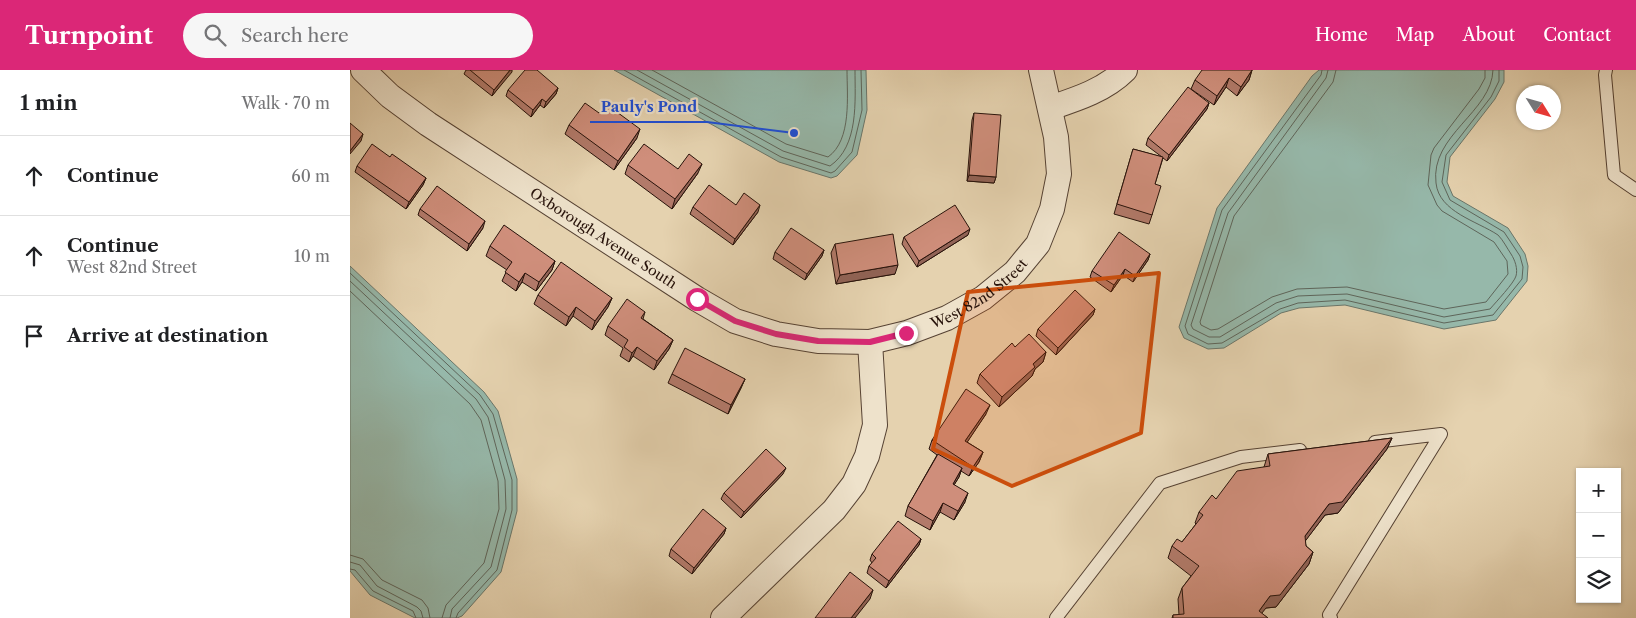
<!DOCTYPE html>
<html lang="en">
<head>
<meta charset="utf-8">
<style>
	:root { --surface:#fff; --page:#f6f6f6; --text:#202124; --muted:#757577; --line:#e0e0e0; --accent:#db2777 }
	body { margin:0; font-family:"Libre Caslon Text",serif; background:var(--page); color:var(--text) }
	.controls { position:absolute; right:15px; bottom:15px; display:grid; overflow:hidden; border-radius:0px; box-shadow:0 1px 4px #0004 }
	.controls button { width:45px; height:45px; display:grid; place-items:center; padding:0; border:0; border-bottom:1px solid var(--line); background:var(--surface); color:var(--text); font:25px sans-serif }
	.compass { position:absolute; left:1166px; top:15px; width:45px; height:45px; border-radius:50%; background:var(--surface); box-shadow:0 1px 4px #0004; rotate:127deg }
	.stop { position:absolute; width:15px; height:15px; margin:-11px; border:4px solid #db2777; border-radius:50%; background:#fff }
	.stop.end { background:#db2777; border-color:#fff; box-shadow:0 1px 5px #0008 }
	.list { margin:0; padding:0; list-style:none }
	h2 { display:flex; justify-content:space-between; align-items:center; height:65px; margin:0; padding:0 20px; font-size:21px }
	h2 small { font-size:16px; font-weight:400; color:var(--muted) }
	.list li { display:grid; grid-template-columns:32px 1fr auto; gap:15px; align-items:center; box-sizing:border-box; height:80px; padding:0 20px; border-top:1px solid var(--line) }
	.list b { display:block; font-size:19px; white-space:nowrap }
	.list p { margin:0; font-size:16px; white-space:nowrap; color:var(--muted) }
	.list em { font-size:16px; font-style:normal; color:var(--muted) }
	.icon { flex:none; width:28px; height:28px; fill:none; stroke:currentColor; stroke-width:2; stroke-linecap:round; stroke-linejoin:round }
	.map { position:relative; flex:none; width:1286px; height:548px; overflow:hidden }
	header { display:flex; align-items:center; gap:30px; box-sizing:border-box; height:70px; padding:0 25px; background:var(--accent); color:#fff }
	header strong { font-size:24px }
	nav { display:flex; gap:28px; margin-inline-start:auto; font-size:18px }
	.search { width:350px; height:45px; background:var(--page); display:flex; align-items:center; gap:12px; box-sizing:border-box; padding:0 18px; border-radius:28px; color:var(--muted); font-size:19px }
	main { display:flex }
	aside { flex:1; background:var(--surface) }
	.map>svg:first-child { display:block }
	.water { fill:#96b8aa; stroke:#6a766a }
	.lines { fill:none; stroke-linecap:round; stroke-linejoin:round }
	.shore { stroke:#5e655a; stroke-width:1 }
	.lane-casing { stroke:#564233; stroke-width:14 }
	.street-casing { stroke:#564233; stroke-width:26 }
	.lane { stroke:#eee2cb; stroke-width:12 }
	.street { stroke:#eee2cb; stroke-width:24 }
	.wall { fill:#b27a6a; stroke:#27120a }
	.shaded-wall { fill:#916356; stroke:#27120a }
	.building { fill:#cf8e7b; stroke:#27120a }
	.route { stroke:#db2777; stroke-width:6 }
	.marked { fill:#cb4e0c; fill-opacity:0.2; stroke:#cb4e0c; stroke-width:4; stroke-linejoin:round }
	.labels { text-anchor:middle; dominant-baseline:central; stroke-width:4.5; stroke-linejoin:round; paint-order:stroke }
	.street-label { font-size:14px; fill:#27120a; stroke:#eee2cb }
	.leader { fill:none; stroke:#1d4ed8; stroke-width:2 }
	.callout-dot { fill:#1d4ed8; stroke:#eee2cb; stroke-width:2 }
	.callout-label { font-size:15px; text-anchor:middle; font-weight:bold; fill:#1d4ed8; stroke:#eee2cb; stroke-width:4.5; stroke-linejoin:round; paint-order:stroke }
</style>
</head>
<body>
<header>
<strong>Turnpoint</strong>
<div class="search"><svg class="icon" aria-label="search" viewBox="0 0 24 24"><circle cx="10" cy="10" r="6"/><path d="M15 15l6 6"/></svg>Search here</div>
<nav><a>Home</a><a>Map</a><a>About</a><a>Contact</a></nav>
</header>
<main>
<aside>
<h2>1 min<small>Walk · 70 m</small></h2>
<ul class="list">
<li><svg class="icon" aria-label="ahead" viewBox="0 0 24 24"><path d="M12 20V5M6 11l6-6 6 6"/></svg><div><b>Continue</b></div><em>60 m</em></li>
<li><svg class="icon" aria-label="ahead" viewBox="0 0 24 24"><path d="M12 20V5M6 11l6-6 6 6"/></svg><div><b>Continue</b><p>West 82nd Street</p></div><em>10 m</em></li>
<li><svg class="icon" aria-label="arrive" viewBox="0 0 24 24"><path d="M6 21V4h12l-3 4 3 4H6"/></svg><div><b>Arrive at destination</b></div></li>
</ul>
</aside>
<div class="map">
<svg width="1286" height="548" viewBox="0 0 1286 548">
	<rect width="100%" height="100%" fill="#e5d2af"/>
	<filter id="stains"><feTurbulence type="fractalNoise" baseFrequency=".004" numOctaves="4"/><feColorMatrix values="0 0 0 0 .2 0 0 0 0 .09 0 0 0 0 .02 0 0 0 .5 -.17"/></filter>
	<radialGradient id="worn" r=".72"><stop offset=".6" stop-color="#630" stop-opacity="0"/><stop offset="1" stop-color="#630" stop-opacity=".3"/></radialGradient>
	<g class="water">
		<polygon points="264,0 516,0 517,40 507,85 487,106 481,108 429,92"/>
		<polygon points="969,0 1154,0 1154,12 1145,29 1100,87 1097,112 1103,126 1158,158 1175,184 1178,196 1177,211 1146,250 1094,259 995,235 949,238 931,243 874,278 858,279 834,268 829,257 867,138 962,6"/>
		<polygon points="0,196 134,322 148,341 167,409 167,441 151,502 112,546 107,548 65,548 20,525 0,501"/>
	</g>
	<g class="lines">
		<g class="shore">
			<polyline points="274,0 431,87 481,103 485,101 502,82 512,40 511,0"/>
			<path d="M287,0L433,81L480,96C509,76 505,31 505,0"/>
			<path d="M302,0L436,74L478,87C502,70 497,26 497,0"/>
			<polyline points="972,0 971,5 872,140 835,256 838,264 858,274 872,273 930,239 948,233 995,230 1094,253 1143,245 1172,209 1173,197 1170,186 1154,162 1100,130 1092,112 1096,85 1141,27 1149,11 1149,0"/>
			<path d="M978,0L976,8L878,143L841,255L843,259L859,267H870L926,233L948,226L997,224L1094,247L1140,239C1146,232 1164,213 1166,206C1168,199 1165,190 1161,184C1157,178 1153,170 1148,165C1127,151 1089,142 1086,113C1080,65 1142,42 1143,0"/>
			<polyline points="986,0 983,12 884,146 850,252 851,255 861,260 868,259 922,227 947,219 997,217 1094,239 1136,232 1158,204 1157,191 1144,172 1092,141 1087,135 1078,115 1081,85 1084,78 1129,19 1135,8 1135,0"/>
			<polyline points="0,203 130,325 143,344 162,410 162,440 147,500 108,543 106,548"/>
			<polyline points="0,211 126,329 138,347 155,410 156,439 141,497 102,539 100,548"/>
			<polyline points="0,221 120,334 131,350 148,411 149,439 134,493 96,535 92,548"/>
			<polyline points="0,485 13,489 32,510 72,530 78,538 80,548"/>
			<polyline points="0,492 10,495 27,516 67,537 71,541 73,548"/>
			<polyline points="0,499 5,500 23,521 63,541 66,548"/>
		</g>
		<defs>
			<g id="lane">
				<polyline points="1256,0 1255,5 1264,105 1286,120"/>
				<polyline points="706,548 810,413 891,387 950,380"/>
				<polyline points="981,548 979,545 1091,364 1025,372"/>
			</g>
			<g id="street">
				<path id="s1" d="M13,0L40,26L78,54L347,229L385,251L426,264L468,271L520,272L557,263L597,248L633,228L665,202L688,174L702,139L709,104L706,67L691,0"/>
				<path d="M700,38C727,29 755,20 775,0"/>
				<polyline points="373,548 484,440 504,414 517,386 525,355 520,272"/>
			</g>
		</defs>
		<use href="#lane" class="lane-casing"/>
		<use href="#street" class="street-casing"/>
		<use href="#lane" class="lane"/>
		<use href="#street" class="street"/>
	</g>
	<g class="wall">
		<polygon points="116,0 162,0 142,26 114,4"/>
		<polygon points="902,0 899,10 887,26 876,17 864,35 841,19 845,10"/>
		<polygon points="208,18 206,24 194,38 190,35 181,47 156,26 158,20"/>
		<polygon points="859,33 857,39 817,91 813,88 805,114 802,145 799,154 764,144 783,79 812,87 796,75 798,68"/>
		<polygon points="249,43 287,68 264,100 215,64 219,55"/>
		<polygon points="624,43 646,107 644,113 617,111 622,50"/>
		<polygon points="40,87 76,108 73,115 56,139 5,102 7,96"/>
		<polygon points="278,95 328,99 348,103 322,139 275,104"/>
		<polygon points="386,135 408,142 383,175 340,144 343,137"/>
		<polygon points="70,139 133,158 117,181 68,145"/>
		<polygon points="618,165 567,197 552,174 554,167"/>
		<polygon points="485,174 545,204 486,214 481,183"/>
		<polygon points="140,176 205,191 202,200 186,221 172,212 166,221 152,211 157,200 136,186"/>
		<polygon points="474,180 472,186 455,210 423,189 425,182"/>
		<polygon points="800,184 798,190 783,212 773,205 761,222 740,207 742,201"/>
		<polygon points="188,225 262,228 258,237 242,260 223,246 216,256 184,234"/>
		<polygon points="745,239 743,245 706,285 686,266 688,259"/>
		<polygon points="295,242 293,249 323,270 319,279 304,300 283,286 279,292 270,286 273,278 255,265 258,256"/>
		<polygon points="665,277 696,282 693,292 685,299 682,306 649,337 627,313 630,304"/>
		<polygon points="322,304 395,309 391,318 378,344 318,313"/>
		<polygon points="636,344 617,372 633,382 629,392 619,406 611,401 609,407 604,415 615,432 604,450 590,442 580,460 555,446 558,436 587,385 579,379 582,370"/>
		<polygon points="1042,368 1037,379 988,443 975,445 955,471 956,476 963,482 959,494 926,537 916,538 911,543 918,548 822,548 823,545 829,545 828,529 832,518 841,506 818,488 822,476 832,472 846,454 845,453 849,442 866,429 914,397 918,384"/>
		<polygon points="433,404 391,448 371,429 374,423"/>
		<polygon points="376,458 374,464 342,504 319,486 321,479"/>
		<polygon points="571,469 569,475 536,518 517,503 519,496 522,493 520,490 522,484"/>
	</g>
	<g class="shaded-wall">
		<polygon points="160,0 162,0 162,2 142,26 144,20"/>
		<polygon points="902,0 899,10 887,26 891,17"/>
		<polygon points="879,8 876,17 864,35 867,26"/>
		<polygon points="208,18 206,24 194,38 196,32"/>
		<polygon points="192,29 190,35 181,47 183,40"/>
		<polygon points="859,33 857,39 817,91 819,85"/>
		<polygon points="290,59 287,68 264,100 268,91"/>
		<polygon points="13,64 11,71 0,84 0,81"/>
		<polygon points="352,94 348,103 322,139 325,129"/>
		<polygon points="619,105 646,107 644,113 617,111"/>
		<polygon points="76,108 73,115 56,139 59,132"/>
		<polygon points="410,135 408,142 383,175 385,169"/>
		<polygon points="135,151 133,158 117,181 119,174"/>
		<polygon points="620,159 618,165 567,197 569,191"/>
		<polygon points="474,180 472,186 455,210 457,204"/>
		<polygon points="800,184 798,190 783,212 785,206"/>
		<polygon points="205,191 202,200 186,221 189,212"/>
		<polygon points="548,195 545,204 486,214 490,205"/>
		<polygon points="775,199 773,205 761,222 764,215"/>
		<polygon points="175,203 172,212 166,221 169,212"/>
		<polygon points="262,228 258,237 242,260 245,251"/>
		<polygon points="226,237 223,246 216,256 219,247"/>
		<polygon points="745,239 743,245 706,285 708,278"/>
		<polygon points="323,270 319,279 304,300 307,291"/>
		<polygon points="287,277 283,286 279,292 282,283"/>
		<polygon points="696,282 693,292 685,299 682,306 649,337 652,327 683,294"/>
		<polygon points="395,309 391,318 378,344 381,335"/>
		<polygon points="640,335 636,344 612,380 615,371"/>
		<polygon points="1042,368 1037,379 988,443 975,445 950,478 955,466 979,434"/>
		<polygon points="633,382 629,392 619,406 623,397"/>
		<polygon points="436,398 433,404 391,448 394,442"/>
		<polygon points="612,398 609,407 599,423 603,414"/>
		<polygon points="618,423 615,432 604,450 608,441"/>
		<polygon points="593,433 590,442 580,460 583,451"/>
		<polygon points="376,458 374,464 342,504 344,498"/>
		<polygon points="571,469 569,475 536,518 539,511"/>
		<polygon points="963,482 959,494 926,537 916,538 908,548 909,541 920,526"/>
		<polygon points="523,520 520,529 505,548 501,548"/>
	</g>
	<g class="building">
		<polygon points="120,0 160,0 144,20"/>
		<polygon points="175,0 187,0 208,18 196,32 192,29 183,40 158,20"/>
		<polygon points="852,0 902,0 891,17 879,8 867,26 845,10"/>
		<polygon points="838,17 859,33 819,85 798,68"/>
		<polygon points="235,33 249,43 256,34 290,59 268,91 219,55"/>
		<polygon points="624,43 651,45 646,107 619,105"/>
		<polygon points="0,53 13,64 0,81"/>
		<polygon points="22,74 40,87 42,84 76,108 59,132 7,96"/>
		<polygon points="294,74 328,99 339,84 352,94 325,129 278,95"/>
		<polygon points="783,79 813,87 805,114 811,116 802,145 767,134"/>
		<polygon points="359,115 386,135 394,123 410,135 385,169 343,137"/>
		<polygon points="87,116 135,151 119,174 70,139"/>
		<polygon points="605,135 620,159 569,191 554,167"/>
		<polygon points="154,155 205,191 189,212 175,203 169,212 155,202 162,192 140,176"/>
		<polygon points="441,158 474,180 457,204 425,182"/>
		<polygon points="769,162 800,184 785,206 775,199 764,215 742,201"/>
		<polygon points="543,164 548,195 490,205 485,174"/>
		<polygon points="211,192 262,228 245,251 226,237 219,247 188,225"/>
		<polygon points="725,220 745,239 708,278 688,259"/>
		<polygon points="277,229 295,242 291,248 323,270 307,291 287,277 282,283 274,277 278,270 258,256"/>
		<polygon points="679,264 696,282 683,294 685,297 652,327 630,304 662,273 665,277"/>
		<polygon points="335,278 395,309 381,335 322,304"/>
		<polygon points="616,319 640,335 615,371 633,382 623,397 582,370"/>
		<polygon points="1042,368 992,432 979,434 955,466 956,476 963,482 930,525 920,526 909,541 918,548 823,548 823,545 834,544 832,518 849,496 822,476 827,469 832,472 853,445 849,442 862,425 866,429 887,401 920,396 918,384"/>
		<polygon points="416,379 436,398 394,442 374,423"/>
		<polygon points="588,384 612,398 603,414 618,423 608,441 593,433 583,451 558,436"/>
		<polygon points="353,439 376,458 344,498 321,479"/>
		<polygon points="548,451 571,469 539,511 519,496 526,488 522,484"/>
		<polygon points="500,502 523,520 501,548 465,548"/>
	</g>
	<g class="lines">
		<polyline class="route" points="347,229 385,251 426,264 468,271 520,272 556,263"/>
	</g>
	<path class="marked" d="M809,203L791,363L662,416L583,379L618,222Z"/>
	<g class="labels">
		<g class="street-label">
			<text stroke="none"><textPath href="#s1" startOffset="294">Oxborough Avenue South</textPath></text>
			<text stroke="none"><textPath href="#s1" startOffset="708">West 82nd Street</textPath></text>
		</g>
	</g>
	<path class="leader" d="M444 63L357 52H240"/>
	<circle class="callout-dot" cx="444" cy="63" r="5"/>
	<g class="callout-label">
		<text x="299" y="42">Pauly's Pond</text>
	</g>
	<rect width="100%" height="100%" filter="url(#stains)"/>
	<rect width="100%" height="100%" fill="url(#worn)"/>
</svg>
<div class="controls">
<button>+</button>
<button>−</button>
<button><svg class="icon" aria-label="layers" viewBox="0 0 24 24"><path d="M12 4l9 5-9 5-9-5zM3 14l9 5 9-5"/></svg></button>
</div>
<svg class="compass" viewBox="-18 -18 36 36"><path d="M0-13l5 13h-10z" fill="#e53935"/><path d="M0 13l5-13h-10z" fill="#757577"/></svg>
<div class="stop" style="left:347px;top:229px"></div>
<div class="stop end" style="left:556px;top:263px"></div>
</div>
</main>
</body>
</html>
